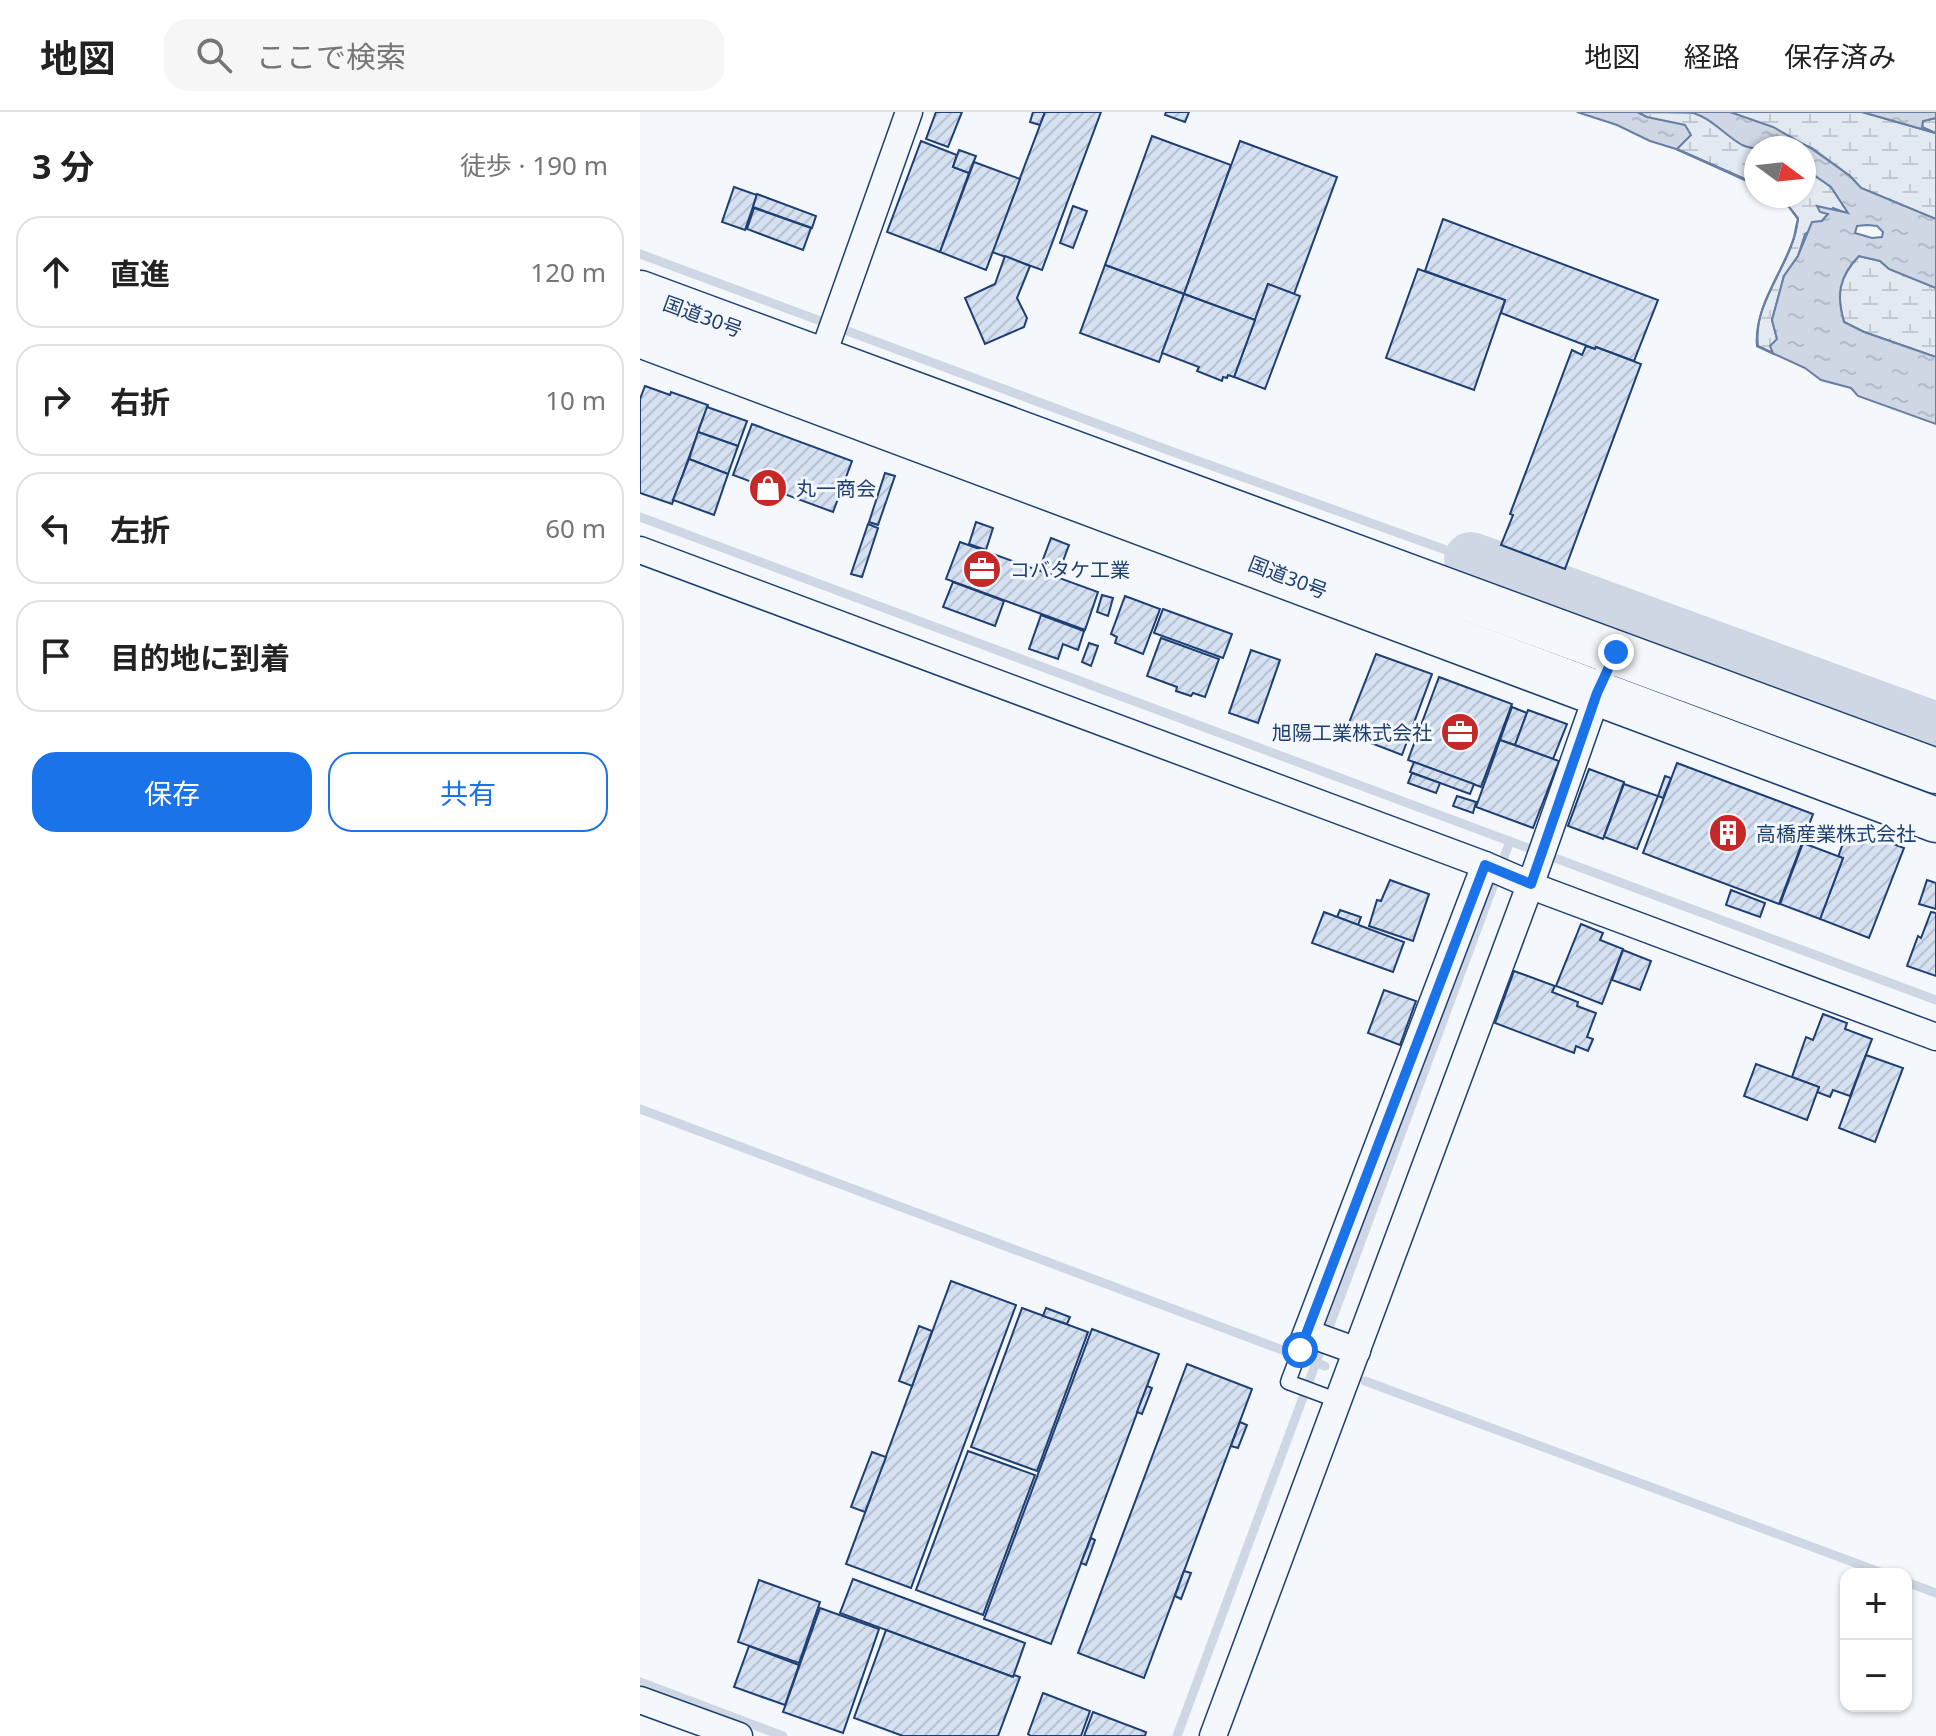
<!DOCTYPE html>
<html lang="ja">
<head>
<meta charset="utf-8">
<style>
	:root { --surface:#fff; --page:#f6f6f6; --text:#222; --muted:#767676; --line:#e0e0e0; --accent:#1a73e8 }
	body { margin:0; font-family:"Noto Sans","Noto Sans JP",sans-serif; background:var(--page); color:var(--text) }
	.controls { position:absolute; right:24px; bottom:24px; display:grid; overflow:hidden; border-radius:16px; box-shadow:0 2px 6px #0004 }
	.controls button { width:72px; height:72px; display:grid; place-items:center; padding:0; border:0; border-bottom:2px solid var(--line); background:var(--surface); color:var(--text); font:40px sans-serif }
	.compass { position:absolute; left:1104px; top:24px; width:72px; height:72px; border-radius:50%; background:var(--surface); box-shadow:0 2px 6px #0004; rotate:105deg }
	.stop { position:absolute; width:24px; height:24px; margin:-18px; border:6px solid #1a73e8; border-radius:50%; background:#fff }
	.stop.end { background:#1a73e8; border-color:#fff; box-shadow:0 2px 8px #0008 }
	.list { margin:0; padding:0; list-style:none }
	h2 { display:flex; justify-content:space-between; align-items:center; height:104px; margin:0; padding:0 32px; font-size:34px }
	h2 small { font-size:26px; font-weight:400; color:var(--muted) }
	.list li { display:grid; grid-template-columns:52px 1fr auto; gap:24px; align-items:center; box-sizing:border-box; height:112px; margin:0 16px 16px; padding:0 16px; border:2px solid var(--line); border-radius:24px }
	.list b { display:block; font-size:30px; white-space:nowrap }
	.list em { font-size:26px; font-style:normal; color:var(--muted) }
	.actions { display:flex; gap:16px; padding:24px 32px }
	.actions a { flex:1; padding:18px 0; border:2px solid var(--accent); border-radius:24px; text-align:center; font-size:28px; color:var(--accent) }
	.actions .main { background:var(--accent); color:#fff }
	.icon { flex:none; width:44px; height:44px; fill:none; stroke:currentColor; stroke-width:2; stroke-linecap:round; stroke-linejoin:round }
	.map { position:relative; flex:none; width:1296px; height:1624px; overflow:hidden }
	header { display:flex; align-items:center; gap:48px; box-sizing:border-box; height:112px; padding:0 40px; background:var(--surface); border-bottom:2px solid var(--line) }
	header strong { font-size:38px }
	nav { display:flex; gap:44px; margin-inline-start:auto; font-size:28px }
	.search { width:560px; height:72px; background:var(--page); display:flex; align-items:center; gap:20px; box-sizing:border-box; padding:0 28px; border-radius:24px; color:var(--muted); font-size:30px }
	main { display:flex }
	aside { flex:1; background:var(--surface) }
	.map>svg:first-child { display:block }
	.wetland { fill:url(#wetland-marsh); stroke:#687fa3; stroke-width:2 }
	.water { fill:url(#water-ripples); stroke:#687fa3; stroke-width:2; fill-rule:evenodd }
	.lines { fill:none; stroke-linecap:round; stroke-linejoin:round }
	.stream { stroke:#cfd7e4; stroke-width:9 }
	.river { stroke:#cfd7e4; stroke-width:54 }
	.building { fill:url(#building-hatch); stroke:#1d3f73; stroke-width:2 }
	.service-casing { stroke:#1d3f73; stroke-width:17 }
	.minor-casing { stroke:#1d3f73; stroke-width:29 }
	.trunk-casing { stroke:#1d3f73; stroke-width:47 }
	.service { stroke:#f4f7fb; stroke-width:14 }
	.minor { stroke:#f4f7fb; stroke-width:26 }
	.trunk { stroke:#f4f7fb; stroke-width:44 }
	.route { stroke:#1a73e8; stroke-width:10 }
	.labels { text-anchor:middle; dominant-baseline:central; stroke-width:6; stroke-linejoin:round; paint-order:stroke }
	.street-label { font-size:20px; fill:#1d3f73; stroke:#f4f7fb }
	.poi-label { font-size:20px; fill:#1d3f73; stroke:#f4f7fb; text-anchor:start }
</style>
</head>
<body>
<header>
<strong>地図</strong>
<div class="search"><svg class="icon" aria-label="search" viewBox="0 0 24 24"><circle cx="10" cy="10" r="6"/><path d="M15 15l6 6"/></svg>ここで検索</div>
<nav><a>地図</a><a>経路</a><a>保存済み</a></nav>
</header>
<main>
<aside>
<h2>3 分<small>徒歩 · 190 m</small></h2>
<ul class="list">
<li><svg class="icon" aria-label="ahead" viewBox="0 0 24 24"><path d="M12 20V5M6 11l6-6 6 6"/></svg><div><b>直進</b></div><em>120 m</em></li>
<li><svg class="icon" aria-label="right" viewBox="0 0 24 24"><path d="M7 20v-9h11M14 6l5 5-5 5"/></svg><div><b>右折</b></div><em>10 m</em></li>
<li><svg class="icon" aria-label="left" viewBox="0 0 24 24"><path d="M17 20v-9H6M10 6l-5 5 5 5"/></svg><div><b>左折</b></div><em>60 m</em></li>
<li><svg class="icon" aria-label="arrive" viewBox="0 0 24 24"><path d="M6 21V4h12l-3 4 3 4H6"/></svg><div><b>目的地に到着</b></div></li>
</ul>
<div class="actions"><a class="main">保存</a><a>共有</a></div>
</aside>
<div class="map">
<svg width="1296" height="1624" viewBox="0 0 1296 1624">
	<defs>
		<pattern id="wetland-marsh" width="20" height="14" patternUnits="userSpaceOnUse" patternTransform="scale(2)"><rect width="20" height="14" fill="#e3e9f0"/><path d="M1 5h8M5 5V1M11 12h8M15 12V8" fill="none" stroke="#c2c9d1"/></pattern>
		<pattern id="water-ripples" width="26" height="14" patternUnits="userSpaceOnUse" patternTransform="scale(2)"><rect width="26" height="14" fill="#cfd7e4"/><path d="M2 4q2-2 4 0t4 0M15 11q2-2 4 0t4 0" fill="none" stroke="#b1bac7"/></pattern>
		<pattern id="building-hatch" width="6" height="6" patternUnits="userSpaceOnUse" patternTransform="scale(2)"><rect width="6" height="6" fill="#d5e0f0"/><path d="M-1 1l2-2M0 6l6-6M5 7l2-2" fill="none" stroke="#b6c1d1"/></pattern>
	</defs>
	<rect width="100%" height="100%" fill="#f4f7fb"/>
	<g class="wetland">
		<path d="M997,0C1011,0 1043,0 1055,1C1078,9 1093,30 1116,37V79L1111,77L1107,68L1036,37L1007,5Z"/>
		<polygon points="1090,0 1222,0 1295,21 1282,15 1283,9 1296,6 1296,107 1221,76 1210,64 1172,36"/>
		<path d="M1164,56L1191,75L1209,102L1193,96L1182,109L1165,122L1158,144L1144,164L1132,208L1137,227L1134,242L1117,234C1114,194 1143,162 1154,126C1156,120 1157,113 1158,107L1146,91L1129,84H1164Z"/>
		<path d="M1219,144L1240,149L1249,157L1296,176V245L1224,220L1204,210C1196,182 1199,165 1219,144Z"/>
	</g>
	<g class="water">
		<polygon points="937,0 997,0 1007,5 1045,13 1051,23 1037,37 1107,68 1111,77 1116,79 1111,77 1107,69 1036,37 1010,29 977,13"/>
		<path d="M1049,0H1090L1133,15L1172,37L1210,64L1221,76L1296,107V176L1249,157L1240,149L1219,144C1199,164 1196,183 1204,210L1224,220L1296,245V312L1218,284L1211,276L1181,268L1165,256L1117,234C1114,195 1142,162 1154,126C1155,120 1156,113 1158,107L1146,91L1129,84L1146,91L1158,106C1157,113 1156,119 1154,125C1143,161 1113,194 1118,234L1133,241L1130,234L1137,227L1132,208L1144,164L1158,144L1172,110L1182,109L1188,102L1180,100L1177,94L1208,101L1191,75L1164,56V36C1147,36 1116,40 1102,33C1084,23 1070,4 1049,0ZM1227,113L1237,114L1243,120L1242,125L1232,126L1215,121L1217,114Z"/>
		<polygon points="1222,0 1296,0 1296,6 1283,9 1282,15 1296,21"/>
	</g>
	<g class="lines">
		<g class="stream">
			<polyline points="0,142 525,337 831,447"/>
			<polyline points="0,405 1296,888"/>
			<polyline points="0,997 685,1254"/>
			<polyline points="725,1269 1245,1462"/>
			<polyline points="1266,1470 1296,1481"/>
			<polyline points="0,1570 143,1624"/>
			<polyline points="537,1624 870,729"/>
		</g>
		<polyline class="river" points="831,447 1296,617"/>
	</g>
	<g class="building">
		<polygon points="296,0 322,0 308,35 286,27"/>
		<polygon points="393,0 405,0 400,13 390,10"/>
		<polygon points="405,0 461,0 402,158 352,140"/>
		<polygon points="526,0 549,0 545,10 525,3"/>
		<polygon points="512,24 591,53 544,182 465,153"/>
		<polygon points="281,29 317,43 313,55 329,61 300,140 247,120"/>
		<polygon points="600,29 697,65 654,182 628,172 615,208 544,182"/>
		<polygon points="319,38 336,44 329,61 313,55"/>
		<polygon points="334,50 380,67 346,158 300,140"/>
		<polygon points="94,75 117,83 105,118 82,110"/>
		<polygon points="117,82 176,104 172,116 113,95"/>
		<polygon points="433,94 447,99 433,136 420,131"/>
		<polygon points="114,96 171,116 163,138 107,117"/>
		<polygon points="803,107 1018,188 994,249 956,235 955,237 861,201 865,188 785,159"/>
		<polygon points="365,144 390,154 377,186 387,206 384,215 345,232 325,186 355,172"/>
		<polygon points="465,153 544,182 519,250 440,221"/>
		<polygon points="778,157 865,188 834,278 746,246"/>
		<polygon points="628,172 660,184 625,277 594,265"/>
		<polygon points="544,182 615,208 594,265 588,263 587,266 583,265 582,269 557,259 559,255 522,241"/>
		<polygon points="946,234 955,237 956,235 1001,252 925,457 861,433 873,403 870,402 932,238 942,243"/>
		<polygon points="5,274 30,283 31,280 68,293 32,392 0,381 0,287"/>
		<polygon points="67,295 107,309 98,334 58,320"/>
		<polygon points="112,312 212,349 193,400 93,363"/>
		<polygon points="58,320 98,334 88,362 49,347"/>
		<polygon points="49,347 88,362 74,403 33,388"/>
		<polygon points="245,361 255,364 238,413 229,410"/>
		<polygon points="336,410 353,416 346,438 329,432"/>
		<polygon points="228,412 238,416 222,465 211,462"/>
		<polygon points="411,426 429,433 417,465 399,458"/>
		<polygon points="320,430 458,480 445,518 306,467"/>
		<polygon points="313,470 364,489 355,514 303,495"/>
		<polygon points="462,483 473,486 468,504 457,500"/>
		<polygon points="485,484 520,497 503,542 475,531 477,525 471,522"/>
		<polygon points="523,497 592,522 583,546 514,521"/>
		<polygon points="401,503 444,519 438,538 423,532 418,547 389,537"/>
		<polygon points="521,526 579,547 565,585 553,581 551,584 536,579 537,575 507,564"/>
		<polygon points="449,531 458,534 451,554 442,550"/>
		<polygon points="611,538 640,548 618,611 589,601"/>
		<polygon points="736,542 792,562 762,643 705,621"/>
		<polygon points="799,565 872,592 841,675 768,648"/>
		<polygon points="872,595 887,601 875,633 860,628"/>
		<polygon points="888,598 927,612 913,647 875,633"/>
		<polygon points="860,628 919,649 893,716 836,695"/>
		<polygon points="774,650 834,672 830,682 770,660"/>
		<polygon points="1037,651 1173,702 1139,792 1003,741"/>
		<polygon points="949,657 984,670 963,727 928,714"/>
		<polygon points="772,661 800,671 796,681 768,671"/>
		<polygon points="1025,664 1031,666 1023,686 1018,684"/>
		<polygon points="984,672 1018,684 997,737 964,725"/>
		<polygon points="817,684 836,690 833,701 813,694"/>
		<polygon points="1209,715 1264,736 1229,826 1180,807 1203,746 1198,745"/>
		<polygon points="1163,731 1203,746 1180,807 1140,792"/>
		<polygon points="750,768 789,782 773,829 729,814 737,788 741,789"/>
		<polygon points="1287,768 1296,771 1296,797 1279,792"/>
		<polygon points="1091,778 1125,791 1120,805 1086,793"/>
		<polygon points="700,798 721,805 718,813 697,805"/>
		<polygon points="684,800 764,830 753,860 672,831"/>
		<polygon points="1291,800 1296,801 1296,864 1267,854 1278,824 1281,826"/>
		<polygon points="941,812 963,821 960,828 983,837 962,892 916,874"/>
		<polygon points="983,838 1011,849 1000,878 972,868"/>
		<polygon points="874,859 915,874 912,880 938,890 937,894 956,901 947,925 953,927 948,939 936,934 934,941 855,911"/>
		<polygon points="744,878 776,889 760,933 728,921"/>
		<polygon points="1183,902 1207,911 1205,917 1232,927 1210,984 1193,978 1190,985 1177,980 1179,975 1152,965 1166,925 1173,928"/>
		<polygon points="1226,943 1263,956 1235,1030 1199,1016"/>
		<polygon points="1116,952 1179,975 1167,1008 1104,984"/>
		<polygon points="311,1169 376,1193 271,1476 206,1452"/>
		<polygon points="382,1196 448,1220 397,1359 331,1335"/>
		<polygon points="406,1196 430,1205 427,1212 403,1204"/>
		<polygon points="279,1214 292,1219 272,1274 259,1269"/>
		<polygon points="452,1217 519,1242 411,1532 344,1507"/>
		<polygon points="547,1252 612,1277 504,1566 438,1541"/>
		<polygon points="507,1274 512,1276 502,1302 497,1300"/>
		<polygon points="600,1310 607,1313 598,1336 591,1334"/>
		<polygon points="328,1339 395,1363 343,1503 276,1478"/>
		<polygon points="232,1340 246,1345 225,1400 211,1395"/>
		<polygon points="451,1426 455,1428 446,1453 441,1451"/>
		<polygon points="544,1459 551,1461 541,1487 535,1484"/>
		<polygon points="213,1467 385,1531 373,1565 200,1501"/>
		<polygon points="119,1468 180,1490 159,1551 98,1530"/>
		<polygon points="180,1496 239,1517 203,1621 143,1600"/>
		<polygon points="246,1518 373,1565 374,1563 380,1565 358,1624 263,1624 214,1606"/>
		<polygon points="109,1534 159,1553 145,1593 94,1575"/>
		<polygon points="403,1581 450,1599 441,1624 391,1624 388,1622"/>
		<polygon points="453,1600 506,1620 505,1624 444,1624"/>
	</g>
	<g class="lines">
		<defs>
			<polyline id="service" points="660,1238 648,1270 699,1289"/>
			<g id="minor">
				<polyline points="181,248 269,0"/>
				<polyline points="0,438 845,753 905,779 1296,925"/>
				<polyline points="667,1221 717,1239"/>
				<polyline points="660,1238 845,753"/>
				<polyline points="0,1588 99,1624"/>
				<polyline points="573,1624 896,757 962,569"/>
			</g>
			<g id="trunk">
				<path d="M0,181C432,341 865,498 1296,659"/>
				<polyline points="0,223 1296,708"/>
			</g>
		</defs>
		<use href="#service" class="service-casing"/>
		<use href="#minor" class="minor-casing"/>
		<use href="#trunk" class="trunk-casing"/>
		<use href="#service" class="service"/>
		<use href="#minor" class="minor"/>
		<use href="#trunk" class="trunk"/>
	</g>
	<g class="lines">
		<polyline class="route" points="660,1238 845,753 891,772 957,581 976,540"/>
	</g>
	<defs>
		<symbol id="shop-disc" viewBox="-11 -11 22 22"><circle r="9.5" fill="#c62828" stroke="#f4f7fb"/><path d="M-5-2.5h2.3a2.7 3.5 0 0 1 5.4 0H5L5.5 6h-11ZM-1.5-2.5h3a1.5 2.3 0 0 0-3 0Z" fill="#fff"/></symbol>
		<symbol id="office-disc" viewBox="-11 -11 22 22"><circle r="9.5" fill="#c62828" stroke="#f4f7fb"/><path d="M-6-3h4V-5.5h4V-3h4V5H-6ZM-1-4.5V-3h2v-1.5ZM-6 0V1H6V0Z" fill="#fff"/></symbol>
		<symbol id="building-disc" viewBox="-11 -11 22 22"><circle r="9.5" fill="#c62828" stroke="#f4f7fb"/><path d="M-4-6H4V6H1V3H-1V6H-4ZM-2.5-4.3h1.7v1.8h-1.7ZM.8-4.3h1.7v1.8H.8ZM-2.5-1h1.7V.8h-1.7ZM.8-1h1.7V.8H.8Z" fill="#fff"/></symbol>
	</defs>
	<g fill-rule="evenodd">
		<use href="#shop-disc" x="106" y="354" width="44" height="44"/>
		<use href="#office-disc" x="320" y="435" width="44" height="44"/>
		<use href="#office-disc" x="798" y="598" width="44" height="44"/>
		<use href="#building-disc" x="1066" y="699" width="44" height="44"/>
	</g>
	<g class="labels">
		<g class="street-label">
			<text transform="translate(63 204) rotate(20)">国道30号</text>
			<text transform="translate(648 465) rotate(21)">国道30号</text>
		</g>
		<g class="poi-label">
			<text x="156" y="376">丸一商会</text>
			<text x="370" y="457">コバタケ工業</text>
			<text x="792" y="620" text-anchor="end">旭陽工業株式会社</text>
			<text x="1116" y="721">高橋産業株式会社</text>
		</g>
	</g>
</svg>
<div class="controls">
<button>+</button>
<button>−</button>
</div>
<svg class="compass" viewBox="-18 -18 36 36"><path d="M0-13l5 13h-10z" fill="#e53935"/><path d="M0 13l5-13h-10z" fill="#767676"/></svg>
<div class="stop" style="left:660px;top:1238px"></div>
<div class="stop end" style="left:976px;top:540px"></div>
</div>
</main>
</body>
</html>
